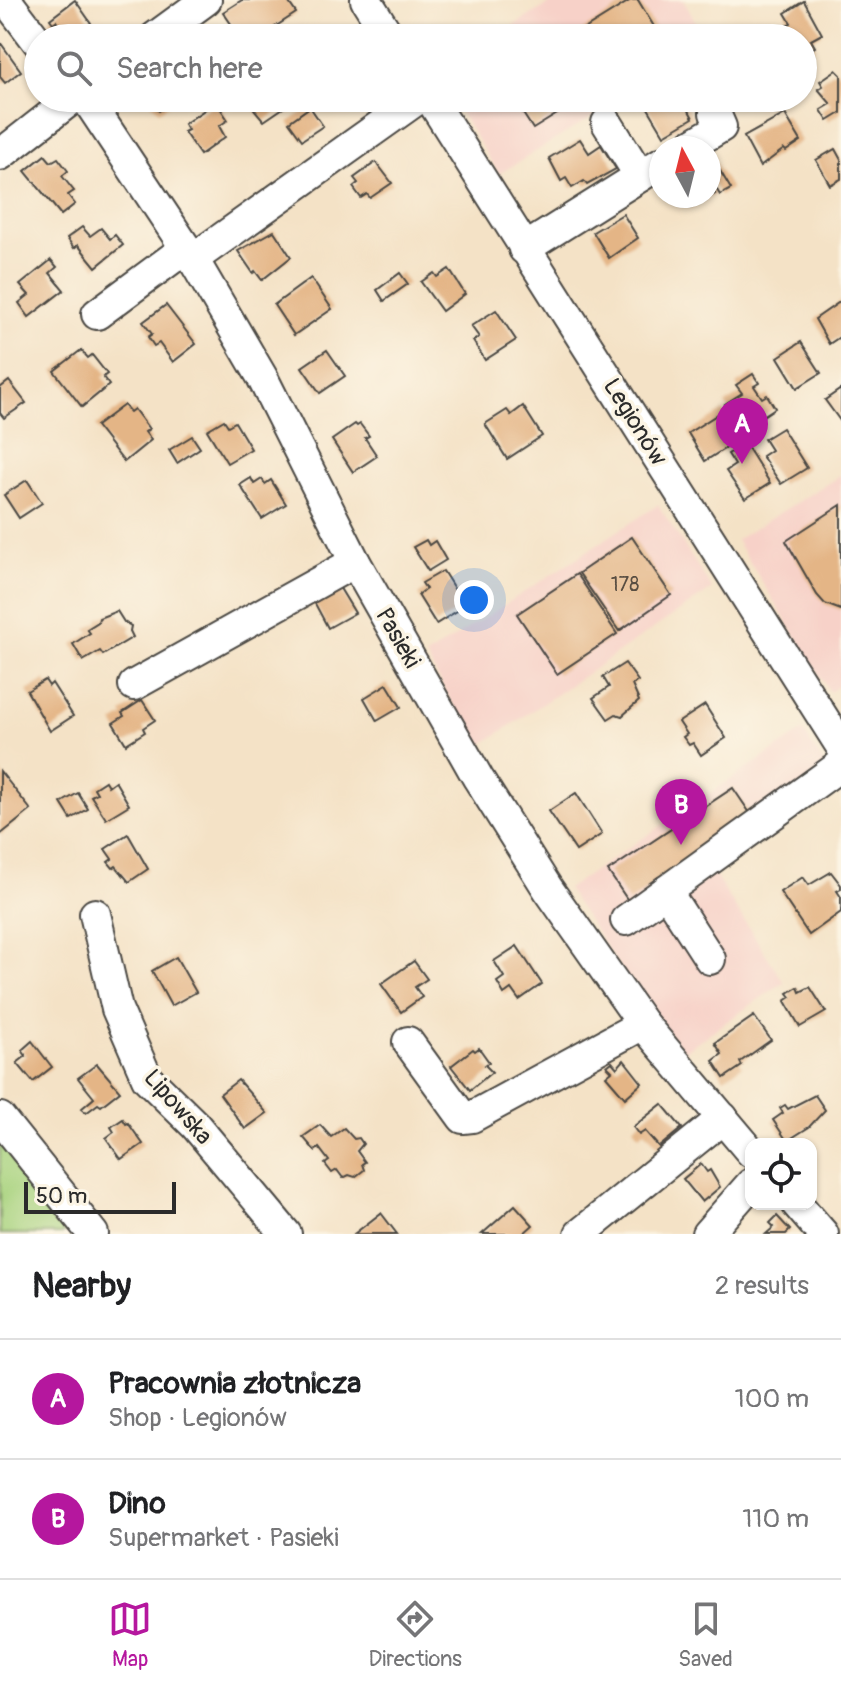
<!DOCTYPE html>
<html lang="en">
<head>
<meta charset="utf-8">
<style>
	:root { --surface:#fff; --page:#f6f6f6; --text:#202124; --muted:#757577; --line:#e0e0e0; --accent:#b5179e }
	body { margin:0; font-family:Pangolin,sans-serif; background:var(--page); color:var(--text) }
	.controls { position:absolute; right:24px; bottom:24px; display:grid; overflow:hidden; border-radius:16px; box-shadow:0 2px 6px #0004 }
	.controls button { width:72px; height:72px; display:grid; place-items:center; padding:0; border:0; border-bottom:2px solid var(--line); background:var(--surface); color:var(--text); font:40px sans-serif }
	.compass { position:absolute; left:649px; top:136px; width:72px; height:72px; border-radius:50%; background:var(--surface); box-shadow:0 2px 6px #0004; rotate:353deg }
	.scale { position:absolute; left:24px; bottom:20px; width:152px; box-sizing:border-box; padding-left:8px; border:4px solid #2b2b2b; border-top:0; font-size:22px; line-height:28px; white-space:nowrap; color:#2b2b2b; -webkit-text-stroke:6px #fcf5e5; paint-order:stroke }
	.you { position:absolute; left:474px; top:600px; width:28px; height:28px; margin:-20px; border:6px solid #fff; border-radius:50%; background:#1a73e8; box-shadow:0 0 0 12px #1a73e833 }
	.badge { display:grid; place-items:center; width:52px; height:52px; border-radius:50%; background:var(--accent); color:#fff; font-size:26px; font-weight:700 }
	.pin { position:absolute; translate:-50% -66px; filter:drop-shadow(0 2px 4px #0008) }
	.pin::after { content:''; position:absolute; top:42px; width:28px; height:24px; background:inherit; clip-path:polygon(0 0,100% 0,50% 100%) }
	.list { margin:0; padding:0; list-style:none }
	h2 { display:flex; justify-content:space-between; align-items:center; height:104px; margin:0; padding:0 32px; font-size:34px }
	h2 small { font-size:26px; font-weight:400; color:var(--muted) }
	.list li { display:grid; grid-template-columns:52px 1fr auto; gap:24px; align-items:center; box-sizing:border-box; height:120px; padding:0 32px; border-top:2px solid var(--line) }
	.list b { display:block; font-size:30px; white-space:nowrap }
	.list p { margin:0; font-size:26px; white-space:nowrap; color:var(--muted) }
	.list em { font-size:26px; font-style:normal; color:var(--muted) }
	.icon { flex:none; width:44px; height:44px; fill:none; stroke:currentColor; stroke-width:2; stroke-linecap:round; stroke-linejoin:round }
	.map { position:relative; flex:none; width:841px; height:1234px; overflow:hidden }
	.search { position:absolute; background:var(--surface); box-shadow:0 2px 6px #0004; left:24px; right:24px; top:24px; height:88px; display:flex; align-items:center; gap:20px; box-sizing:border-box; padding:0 28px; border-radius:44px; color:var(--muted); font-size:30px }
	.sheet { height:344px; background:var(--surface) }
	nav { display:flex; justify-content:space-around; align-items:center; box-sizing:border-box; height:112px; border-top:2px solid var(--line); background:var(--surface); font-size:22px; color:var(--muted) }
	nav a { display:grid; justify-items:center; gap:4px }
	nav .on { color:var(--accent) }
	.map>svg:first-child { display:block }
	.built { fill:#f7d1c8 }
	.green { fill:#a8d37f; stroke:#6a7f55; stroke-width:2 }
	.building { fill:#e4b586 }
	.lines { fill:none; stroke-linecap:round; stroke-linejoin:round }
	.minor-casing { stroke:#494642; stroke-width:34 }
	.minor { stroke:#fff; stroke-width:30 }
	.labels { text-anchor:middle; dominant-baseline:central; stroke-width:7; stroke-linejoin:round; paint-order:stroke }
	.number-label { font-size:20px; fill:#594e42 }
	.street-label { font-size:24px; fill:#2b2b2b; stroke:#fcf5e5 }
</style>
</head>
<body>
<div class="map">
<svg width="841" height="1234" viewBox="0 0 841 1234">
	<rect width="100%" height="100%" fill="#fcf5e5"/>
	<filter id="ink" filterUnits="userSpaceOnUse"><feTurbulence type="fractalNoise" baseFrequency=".0125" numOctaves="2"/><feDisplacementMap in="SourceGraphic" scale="16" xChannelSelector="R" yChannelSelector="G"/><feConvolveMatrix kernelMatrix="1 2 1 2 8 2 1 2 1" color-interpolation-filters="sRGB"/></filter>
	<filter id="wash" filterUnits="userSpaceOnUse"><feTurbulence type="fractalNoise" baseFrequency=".006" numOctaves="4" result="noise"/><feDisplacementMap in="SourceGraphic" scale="32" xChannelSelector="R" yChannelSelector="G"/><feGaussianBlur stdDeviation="1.8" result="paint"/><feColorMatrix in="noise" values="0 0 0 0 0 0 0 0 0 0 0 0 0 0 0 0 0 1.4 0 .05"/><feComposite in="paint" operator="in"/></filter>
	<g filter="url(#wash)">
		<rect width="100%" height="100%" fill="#f4e2c6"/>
		<g class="built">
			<polygon points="556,0 683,0 705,38 493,38"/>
			<polygon points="451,98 623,98 499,174"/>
			<polygon points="841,475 841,684 830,692 736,540"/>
			<polygon points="658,505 712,589 477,748 426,656"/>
			<polygon points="803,731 838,786 711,870 784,982 684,1051 649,1011 567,889"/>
		</g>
		<polygon class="green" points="0,1139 71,1224 62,1234 0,1234"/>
		<g id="blocks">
			<g class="building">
				<polygon points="75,0 91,23 70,38 64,32 59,35 53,28 58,24 56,21 53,23 50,19"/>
				<polygon points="242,0 287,0 296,13 258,38 246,38 241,32 238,34 223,12"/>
				<polygon points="631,0 638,0 661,38 570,38"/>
				<polygon points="804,1 822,34 811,40 815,47 803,55 803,38 766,38 791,23 785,13"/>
				<polygon points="0,42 21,71 5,83 0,77"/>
				<polygon points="836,70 841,75 841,113 828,121 821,110 831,104 818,89 823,86 820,81"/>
				<polygon points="146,98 168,98 171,103 159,111"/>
				<polygon points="269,98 276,98 283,108 264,121 254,109"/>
				<polygon points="513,98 583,98 533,129"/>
				<polygon points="642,98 682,98 693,118 664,135"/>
				<polygon points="216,102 228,120 219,126 225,137 200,155 184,132 188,130 184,124"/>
				<polygon points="310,107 323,126 302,140 289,122"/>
				<polygon points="785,114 801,141 786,151 784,149 760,167 744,137"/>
				<polygon points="580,139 589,153 601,145 616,169 587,185 584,181 572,188 566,178 561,181 549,158"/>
				<polygon points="835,149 841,160 841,179 830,185 816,160"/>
				<polygon points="45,155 51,162 58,158 68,171 62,176 74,191 68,195 75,204 61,215 25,171"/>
				<polygon points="713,159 731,189 720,195 709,177 709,161"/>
				<polygon points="376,162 392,183 370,198 367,194 361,198 353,187 358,183 354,178"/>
				<polygon points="709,184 715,194 690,208 683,196 709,196"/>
				<polygon points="623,214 638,238 609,258 593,232"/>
				<polygon points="82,227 90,236 101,228 110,239 115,235 123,245 96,267 78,245 74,248 67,238"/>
				<polygon points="274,231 291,257 262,280 255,271 253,273 238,251"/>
				<polygon points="51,260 57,267 50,273 64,290 29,317 19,303 29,295 20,285"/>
				<polygon points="449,269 465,294 442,311 421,282 434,273 437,277"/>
				<polygon points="400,273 408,284 384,301 377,290"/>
				<polygon points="311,278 332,309 294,335 274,305"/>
				<polygon points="841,301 841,336 829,344 815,319"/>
				<polygon points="166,305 196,344 173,362 159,343 154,346 148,337 152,334 143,322"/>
				<polygon points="496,310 516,340 485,360 473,341 479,337 471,326"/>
				<polygon points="801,342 821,373 797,388 778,357"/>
				<polygon points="81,350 88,358 92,355 107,374 103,377 109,385 82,407 54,371"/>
				<polygon points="327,350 345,376 320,393 302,367"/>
				<polygon points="753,374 759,383 754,386 762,398 767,395 775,408 745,428 725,404 742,393 736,385"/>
				<polygon points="9,381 26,403 4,418 0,413 0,388"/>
				<polygon points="841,389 841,422 825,400"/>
				<polygon points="124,405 130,412 134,409 149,429 145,432 151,440 124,462 96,426"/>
				<polygon points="523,406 542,436 507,459 485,424 507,410 511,415"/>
				<polygon points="723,411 740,439 705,461 688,433"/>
				<polygon points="224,420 228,426 235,422 251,449 227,463 207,430"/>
				<polygon points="355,424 357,426 360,424 369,436 365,438 377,456 353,472 332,440"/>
				<polygon points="782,428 807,468 781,484 762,456 771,450 764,439"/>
				<polygon points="192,436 200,448 177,463 169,450"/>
				<polygon points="745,443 770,483 745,499 726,471 735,465 728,454"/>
				<polygon points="251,478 254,484 262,479 265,484 271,480 286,504 262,519 240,485"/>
				<polygon points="27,480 42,503 19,518 4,495"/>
				<polygon points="841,505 841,610 825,604 817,595 786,541"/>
				<polygon points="632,537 671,595 619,631 579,573"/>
				<polygon points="426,540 429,545 435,541 446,560 428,571 413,547"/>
				<polygon points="443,571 465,606 436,624 418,595 426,589 422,583"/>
				<polygon points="577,574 617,634 557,674 517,614"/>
				<polygon points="338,585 355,613 328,628 312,598"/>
				<polygon points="117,611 124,622 131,626 130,631 133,637 103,655 100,651 83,661 73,644 90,633 87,629 98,622 99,618"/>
				<polygon points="625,663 638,681 632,685 639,701 622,716 616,714 608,719 593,698 609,687 603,677"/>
				<polygon points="45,680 49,686 52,683 73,716 50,731 27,691"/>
				<polygon points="387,684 401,707 377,721 364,698"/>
				<polygon points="142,700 155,720 143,728 145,732 126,744 113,723 124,716 122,713"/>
				<polygon points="705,705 726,738 701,755 693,743 689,745 683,737 687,734 679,722"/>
				<polygon points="0,771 31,810 0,835"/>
				<polygon points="105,781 108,786 115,781 129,805 106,819 91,796 97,793 94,788"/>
				<polygon points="733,788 754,819 629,902 608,871"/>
				<polygon points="78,793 88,809 71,819 61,803"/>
				<polygon points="576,793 602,834 576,851 549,811"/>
				<polygon points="128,834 148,869 129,882 116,866 113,868 108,862 112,859 105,849"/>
				<polygon points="831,872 841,885 841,889 837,891 841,897 841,912 809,935 780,892 803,877 809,885"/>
				<polygon points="517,946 542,984 519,1000 511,989 504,994 497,982 504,977 494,961"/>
				<polygon points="176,957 196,992 171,1006 152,971"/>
				<polygon points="414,961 427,979 415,987 422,997 401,1012 381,984"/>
				<polygon points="798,987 800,992 810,987 826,1012 800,1027 785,1001 791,997 788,993"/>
				<polygon points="754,1016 771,1040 740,1062 742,1066 724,1078 713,1061 722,1054 715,1043"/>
				<polygon points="32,1041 52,1067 33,1082 17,1063 26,1056 22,1050"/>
				<polygon points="479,1048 489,1062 485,1065 492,1072 470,1090 451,1066 473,1049 475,1051"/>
				<polygon points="624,1060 642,1083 625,1098 606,1076 612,1071 607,1066 612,1062 617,1068"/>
				<polygon points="97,1064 120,1091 101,1106 98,1104 86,1113 81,1109 94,1098 78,1078"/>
				<polygon points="238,1080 267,1113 245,1129 220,1094"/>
				<polygon points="815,1095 825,1110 809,1127 787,1141 773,1120 783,1113 780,1108 785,1105 788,1109"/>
				<polygon points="662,1104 682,1128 659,1147 645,1131 639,1135 633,1127"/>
				<polygon points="123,1119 126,1124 128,1123 143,1144 121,1159 106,1138 114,1132 111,1127"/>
				<polygon points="320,1125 331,1137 344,1128 354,1139 359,1138 363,1144 357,1151 365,1162 362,1164 364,1170 355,1177 349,1175 343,1178 337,1170 332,1173 325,1164 329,1161 319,1148 315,1151 303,1137"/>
				<polygon points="701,1164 707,1172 710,1170 720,1187 702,1202 683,1179"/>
				<polygon points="515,1205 533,1225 523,1234 482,1234"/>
				<polygon points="381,1213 397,1234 354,1234"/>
				<polygon points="777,1216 790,1230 786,1234 766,1234 774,1227 770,1223"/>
			</g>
		</g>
	</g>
	<g filter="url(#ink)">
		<use href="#blocks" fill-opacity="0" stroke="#494642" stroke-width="2"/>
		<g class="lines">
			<defs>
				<g id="minor">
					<polyline points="6,0 38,42"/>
					<polyline points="366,0 390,38"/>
					<polyline points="154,38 206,0"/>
					<polyline points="86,98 193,259 262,377 355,562 478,778 548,889 643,1024 751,1152"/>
					<polyline points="430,98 841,746"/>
					<polyline points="607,123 640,176"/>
					<polyline points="686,148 721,127 715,113 715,98"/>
					<polyline points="0,155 73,98"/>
					<polyline points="524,249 661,163"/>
					<polyline points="193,259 419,98"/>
					<polyline points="97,314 186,248"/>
					<polyline points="134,685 355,562"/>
					<polyline points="666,891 710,959"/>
					<polyline points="95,914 117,1009 147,1078 195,1125 286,1234"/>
					<polyline points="626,920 841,765"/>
					<polyline points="408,1042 463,1118 472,1117 643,1024"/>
					<polyline points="0,1118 93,1234"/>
					<polyline points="797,1204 823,1234"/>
					<polyline points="580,1234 723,1118"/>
					<polyline points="707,1234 751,1184"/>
				</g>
			</defs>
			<use href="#minor" class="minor-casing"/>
			<use href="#minor" class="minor"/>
		</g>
	</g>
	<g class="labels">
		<g class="number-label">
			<text x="625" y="584">178</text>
		</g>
		<g class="street-label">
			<text transform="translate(635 422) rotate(58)">Legionów</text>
			<text transform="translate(398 638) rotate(60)">Pasieki</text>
			<text transform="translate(178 1107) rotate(49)">Lipowska</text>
		</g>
	</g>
</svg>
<div class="controls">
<button><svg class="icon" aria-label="locate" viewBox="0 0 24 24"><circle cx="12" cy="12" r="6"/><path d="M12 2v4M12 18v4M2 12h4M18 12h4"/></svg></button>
</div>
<svg class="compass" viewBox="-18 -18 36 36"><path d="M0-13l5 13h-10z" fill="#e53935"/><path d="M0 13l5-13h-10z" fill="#757577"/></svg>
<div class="scale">50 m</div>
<div class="you"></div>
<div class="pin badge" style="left:742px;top:464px">A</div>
<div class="pin badge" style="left:681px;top:845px">B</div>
<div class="search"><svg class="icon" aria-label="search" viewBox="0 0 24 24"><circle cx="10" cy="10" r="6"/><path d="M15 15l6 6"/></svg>Search here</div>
</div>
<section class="sheet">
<h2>Nearby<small>2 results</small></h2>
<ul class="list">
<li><span class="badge">A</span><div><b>Pracownia złotnicza</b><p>Shop · Legionów</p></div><em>100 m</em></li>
<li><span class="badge">B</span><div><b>Dino</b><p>Supermarket · Pasieki</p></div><em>110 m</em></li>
</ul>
</section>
<nav>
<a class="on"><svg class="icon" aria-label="map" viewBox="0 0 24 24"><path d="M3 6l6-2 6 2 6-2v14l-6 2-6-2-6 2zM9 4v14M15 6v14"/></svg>Map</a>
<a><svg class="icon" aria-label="directions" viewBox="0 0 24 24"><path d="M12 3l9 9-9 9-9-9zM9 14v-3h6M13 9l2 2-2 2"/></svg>Directions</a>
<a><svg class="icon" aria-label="saved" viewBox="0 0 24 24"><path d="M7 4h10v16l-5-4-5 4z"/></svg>Saved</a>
</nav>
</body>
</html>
